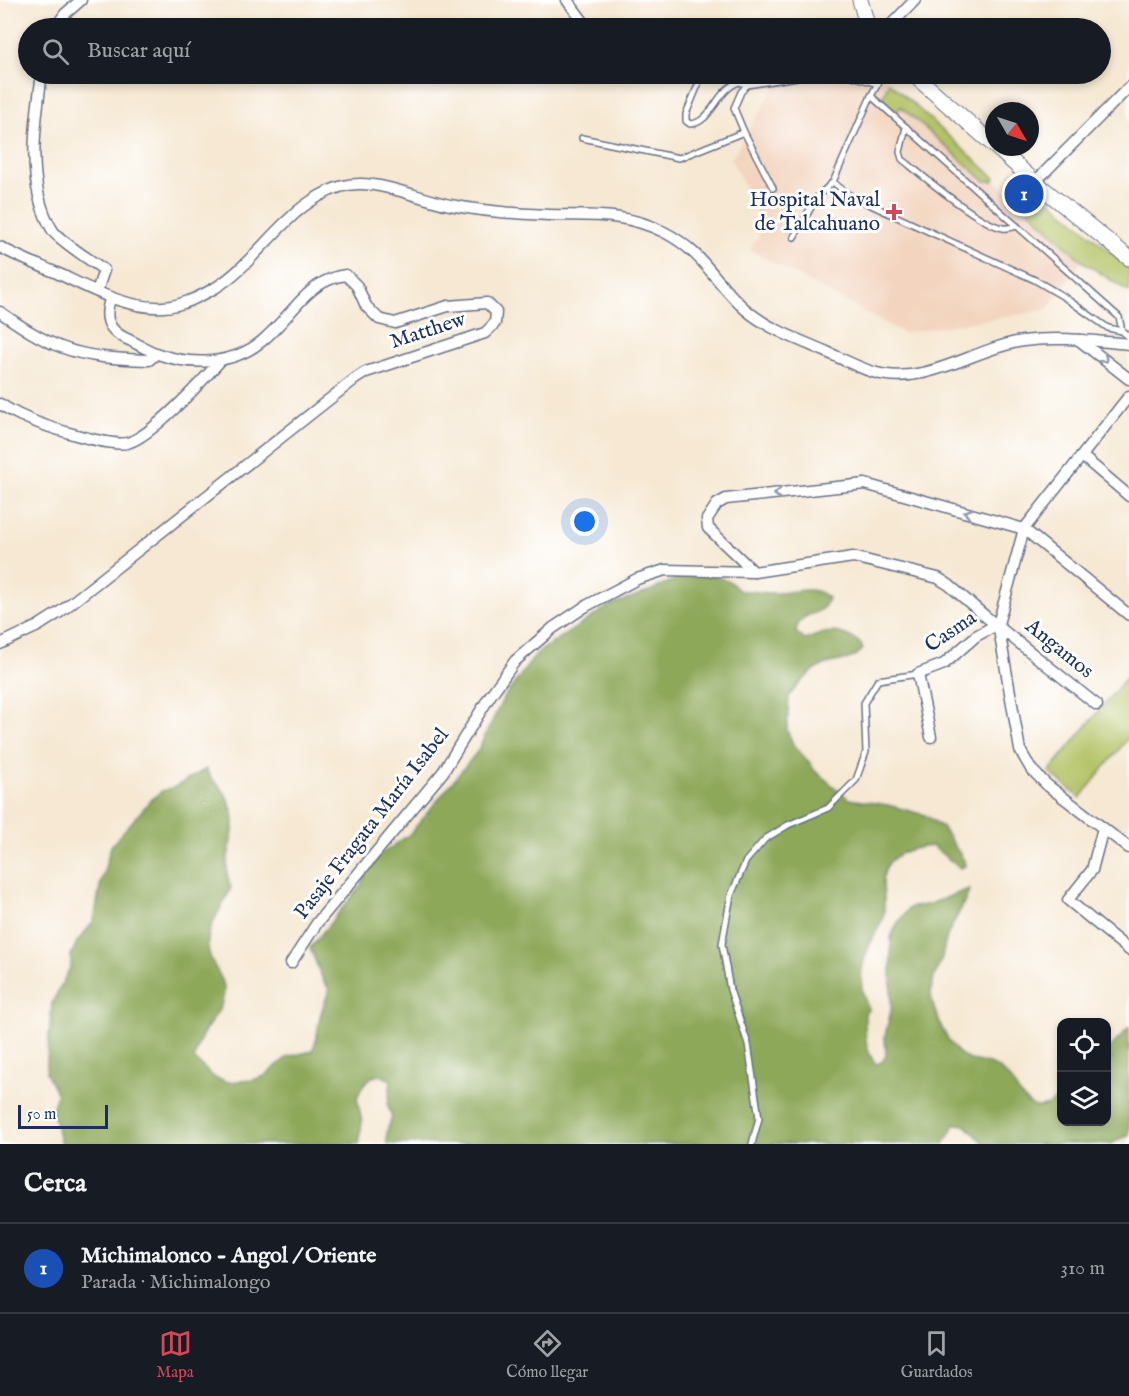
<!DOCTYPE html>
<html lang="es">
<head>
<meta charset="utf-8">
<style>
	:root { --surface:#171b24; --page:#20242c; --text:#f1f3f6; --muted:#9ea1a6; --line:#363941; --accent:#d1495b }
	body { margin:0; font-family:"IM FELL English",serif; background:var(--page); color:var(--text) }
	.controls { position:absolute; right:18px; bottom:18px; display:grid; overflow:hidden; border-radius:12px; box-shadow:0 3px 9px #0003 }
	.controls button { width:54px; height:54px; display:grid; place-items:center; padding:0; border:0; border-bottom:2px solid var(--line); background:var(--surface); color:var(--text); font:30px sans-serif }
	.compass { position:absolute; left:985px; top:102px; width:54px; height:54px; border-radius:50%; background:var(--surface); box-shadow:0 3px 9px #0003; rotate:129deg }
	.scale { position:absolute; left:18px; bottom:15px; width:90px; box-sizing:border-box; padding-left:6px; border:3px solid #1b2f5e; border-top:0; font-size:16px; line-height:21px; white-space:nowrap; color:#1b2f5e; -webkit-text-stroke:4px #fff; paint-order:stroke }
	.you { position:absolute; left:585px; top:522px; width:21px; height:21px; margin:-15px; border:4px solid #fff; border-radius:50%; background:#1a73e8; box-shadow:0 0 0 9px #1a73e833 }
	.badge { display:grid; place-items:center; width:39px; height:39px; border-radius:50%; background:var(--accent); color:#fff; font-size:20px; font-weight:700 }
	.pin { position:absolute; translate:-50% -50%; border:3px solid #fff; box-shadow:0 2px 6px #0006 }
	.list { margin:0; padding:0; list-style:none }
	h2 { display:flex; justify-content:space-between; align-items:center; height:78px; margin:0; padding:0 24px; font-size:26px }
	h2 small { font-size:20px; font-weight:400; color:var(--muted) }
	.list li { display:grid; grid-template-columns:39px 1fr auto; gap:18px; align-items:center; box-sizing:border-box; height:90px; padding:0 24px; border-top:2px solid var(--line) }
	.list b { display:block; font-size:22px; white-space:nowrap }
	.list p { margin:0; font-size:20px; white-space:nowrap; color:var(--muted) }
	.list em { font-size:20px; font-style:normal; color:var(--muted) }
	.icon { flex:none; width:33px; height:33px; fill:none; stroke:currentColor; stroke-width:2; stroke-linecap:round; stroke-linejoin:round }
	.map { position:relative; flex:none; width:1129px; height:1144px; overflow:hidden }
	.search { position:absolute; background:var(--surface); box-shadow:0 3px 9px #0003; left:18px; right:18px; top:18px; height:66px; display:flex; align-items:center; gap:15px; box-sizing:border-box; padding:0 21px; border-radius:33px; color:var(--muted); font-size:22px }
	.sheet { height:168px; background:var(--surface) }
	nav { display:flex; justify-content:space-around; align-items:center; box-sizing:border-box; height:84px; border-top:2px solid var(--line); background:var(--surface); font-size:16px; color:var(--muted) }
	nav a { display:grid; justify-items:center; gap:3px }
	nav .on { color:var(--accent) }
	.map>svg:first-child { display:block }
	.built { fill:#f3d4be }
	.green { fill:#b3c265; stroke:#677862; stroke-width:1.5 }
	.forest { fill:#8ea85a; stroke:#546c5c; stroke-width:1.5 }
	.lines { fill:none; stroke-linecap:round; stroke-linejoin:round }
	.lane-casing { stroke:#687087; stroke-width:8 }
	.street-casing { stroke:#687087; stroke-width:13 }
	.secondary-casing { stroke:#687087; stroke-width:17 }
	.lane { stroke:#fff; stroke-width:5 }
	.street { stroke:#fff; stroke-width:10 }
	.secondary { stroke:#fff; stroke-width:15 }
	.oneway { stroke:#8d97ae }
	.poi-dot { fill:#d1495b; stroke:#fff; stroke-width:2 }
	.labels { text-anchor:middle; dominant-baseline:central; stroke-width:6; stroke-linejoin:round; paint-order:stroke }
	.poi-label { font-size:21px; fill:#1b2f5e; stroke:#fff; text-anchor:end }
	.street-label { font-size:21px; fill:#1b2f5e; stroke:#fff }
</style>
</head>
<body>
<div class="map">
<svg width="1129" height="1144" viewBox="0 0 1129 1144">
	<rect width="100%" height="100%" fill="#fff"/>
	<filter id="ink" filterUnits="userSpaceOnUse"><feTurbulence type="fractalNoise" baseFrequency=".0167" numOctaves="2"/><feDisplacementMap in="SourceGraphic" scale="12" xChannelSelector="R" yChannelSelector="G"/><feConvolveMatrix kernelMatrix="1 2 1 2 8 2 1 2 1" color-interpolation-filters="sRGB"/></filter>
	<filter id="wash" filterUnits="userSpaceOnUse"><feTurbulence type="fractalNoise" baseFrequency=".008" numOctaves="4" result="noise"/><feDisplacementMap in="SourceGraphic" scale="24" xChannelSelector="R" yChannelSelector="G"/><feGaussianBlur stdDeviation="1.35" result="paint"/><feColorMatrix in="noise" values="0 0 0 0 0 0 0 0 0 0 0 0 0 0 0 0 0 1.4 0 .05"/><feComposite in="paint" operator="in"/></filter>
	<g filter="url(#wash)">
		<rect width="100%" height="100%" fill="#f6e8d3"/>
		<polygon class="built" points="783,74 881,74 1082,261 1047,310 903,333 750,250 764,227 731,159"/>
		<g class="green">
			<polygon points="889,82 995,178 993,181 985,181 901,107 896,112 883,102 882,98"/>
			<polygon points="1023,188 1042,193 1129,268 1129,292 1082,261 1015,197"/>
			<polygon points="1129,674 1129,737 1080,798 1049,772"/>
		</g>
		<path class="forest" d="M711,575L729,581L740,591C746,590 764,593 773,593C787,594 801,587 816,591C821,592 824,595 828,598C823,620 799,608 796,632L805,640C820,634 833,628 848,636C856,640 860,641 863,649C851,664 837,658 820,667C808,673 797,686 789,696L787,730L794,746L811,764L814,770L849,799L888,805L925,815L942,827L964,860L965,866L960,868L932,846C917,847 895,852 887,866C879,879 886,898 884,912C883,921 879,926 875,934C862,959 855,982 869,1009L865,1013C865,1029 864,1051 876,1064L882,1062L886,1056L885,1036L891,1011V937L897,924L909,908L930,904L969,889C966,905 954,918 948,934C945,941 944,949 942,957C938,971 928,984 932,1000C936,1018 951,1055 971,1060C986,1064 992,1062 1004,1073C1018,1084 1023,1115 1048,1105C1055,1102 1059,1095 1061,1088L1062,1122H1106L1107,1061L1112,1059L1107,1052L1129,1027V1135L1111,1144H985L965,1125L955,1124L944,1144H387V1131L392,1117L388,1106L391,1080L380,1075L372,1077L363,1085L357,1098L362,1122L359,1144H61L52,1109L57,1095L46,1073L52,1003L71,966V955L77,942L94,921L100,886L111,846L150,801L162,791L173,788L206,769C210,779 214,780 220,787C228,796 234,811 234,823C233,845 221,865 231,888C220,913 199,933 212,961C216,971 225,980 224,991C223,1009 213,1018 204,1032C199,1040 196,1050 194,1059L215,1078L228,1082L253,1080L265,1076L287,1057L312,1051C319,1036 317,1027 321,1013C324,1004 327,998 329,989L323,980L310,948L359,888L368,870L381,854L410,834L477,752L503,699L537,653L609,606L645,593L678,578Z"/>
	</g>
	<g filter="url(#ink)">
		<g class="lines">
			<defs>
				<g id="lane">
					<polyline points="846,74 878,84"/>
					<polyline points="883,74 871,96 833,182 849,195 1035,280 1064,297 1108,328 1122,331 1129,337"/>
					<path d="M698,85L686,114V121L690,124C711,124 717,89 739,82L747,85"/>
					<polyline points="871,96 1119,317 1122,331"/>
					<path d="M906,127L900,152L902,159C923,176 979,224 1003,228C1008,229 1013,227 1017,226"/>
					<polyline points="582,138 679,158 744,132"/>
					<polyline points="773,188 744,132 734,108 741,92 747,85 817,74"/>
					<polyline points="794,237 817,197 833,182"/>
					<polyline points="752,1144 759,1118 748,1044 730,990 722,944 731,895 746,861 765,839 788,825 828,808 856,780 866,752 864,703 878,680 918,674"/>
				</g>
				<g id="street">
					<polyline points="567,0 588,28"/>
					<polyline points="55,28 65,14 81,0"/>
					<polyline points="888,28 915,0"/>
					<path d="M42,74C35,122 25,187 53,231C60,241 92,261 104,270L97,291"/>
					<polyline points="1035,182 1129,87"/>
					<path d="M0,247C18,257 38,265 57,273C89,288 126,309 163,307C182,306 199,297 215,288C243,271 264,242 288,220C305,203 333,184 358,184C385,183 422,199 450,205C482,211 515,214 549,215C591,216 624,212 664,232C705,253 714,282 745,309C768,329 799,340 827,352C842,359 857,367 873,372C925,388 974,348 1023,341C1058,336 1095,341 1129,344"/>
					<path d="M0,312C19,325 39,339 61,347C89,358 120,359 149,360L156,354"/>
					<polyline points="1079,340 1129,379"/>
					<polyline points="1129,396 1024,529 998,624 1020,750 1031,769 1047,785 1129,848"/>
					<path d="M0,404C8,409 16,414 24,417C43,426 109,447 127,443C150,438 204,379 221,360"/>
					<polyline points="1082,456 1129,496"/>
					<polyline points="754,572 708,528 707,519 717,504 726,499 865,484 1024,529 1129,615"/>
					<path d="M0,644L38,626L60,612L355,379L366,372L485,333L495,323L496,312L487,303L448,306L395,323L379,319L366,306L357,286L346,275C323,278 309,291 294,308C284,319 274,331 262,341C233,365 192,366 158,354C147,350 136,343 125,338C106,329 104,315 111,297"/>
					<polyline points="931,737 918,674 944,664 976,636 998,624"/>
					<polyline points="1103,828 1092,870 1068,900 1129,950"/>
					<polyline points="291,963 317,923 443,772 490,696 515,661 553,628 586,606 637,579 665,570 754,572 853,557 938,578 949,585 985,616 1097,705"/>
				</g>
				<g id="secondary">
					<polyline points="860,0 868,28"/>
					<polyline points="913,74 994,145"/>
					<polyline points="996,147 1035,182 1129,258"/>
				</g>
			</defs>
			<use href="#lane" class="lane-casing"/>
			<use href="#street" class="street-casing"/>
			<use href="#secondary" class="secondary-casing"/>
			<use href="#lane" class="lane"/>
			<use href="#street" class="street"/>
			<use href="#secondary" class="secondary"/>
		</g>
		<defs><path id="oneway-chevron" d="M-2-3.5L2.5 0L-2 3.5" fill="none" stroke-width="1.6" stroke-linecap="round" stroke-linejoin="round" transform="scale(1.5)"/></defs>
		<g class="oneway">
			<use href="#oneway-chevron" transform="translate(1104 359) rotate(39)"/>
			<use href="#oneway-chevron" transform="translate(778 494) rotate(174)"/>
			<use href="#oneway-chevron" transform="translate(968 513) rotate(-164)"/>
		</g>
	</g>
	<path class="poi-dot" d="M891 203h6v6h6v6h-6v6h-6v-6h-6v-6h6z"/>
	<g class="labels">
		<g class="poi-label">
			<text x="880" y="200">Hospital Naval<tspan x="880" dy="24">de Talcahuano</tspan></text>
		</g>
		<g class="street-label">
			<text transform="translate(428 331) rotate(-18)">Matthew</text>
			<text transform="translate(951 632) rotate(-34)">Casma</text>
			<text transform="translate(1059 649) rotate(39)">Angamos</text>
			<text transform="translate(372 824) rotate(-52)">Pasaje Fragata María Isabel</text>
		</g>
	</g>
</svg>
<div class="controls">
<button><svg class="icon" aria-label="locate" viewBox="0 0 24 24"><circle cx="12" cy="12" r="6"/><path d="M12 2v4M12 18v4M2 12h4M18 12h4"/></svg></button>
<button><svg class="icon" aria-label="layers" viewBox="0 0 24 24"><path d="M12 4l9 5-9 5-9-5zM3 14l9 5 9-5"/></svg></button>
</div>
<svg class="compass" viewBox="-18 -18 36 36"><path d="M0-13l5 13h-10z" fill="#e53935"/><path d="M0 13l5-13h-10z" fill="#9ea1a6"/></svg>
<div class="scale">50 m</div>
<div class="you"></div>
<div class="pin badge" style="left:1024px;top:194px;background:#1a4fb4">1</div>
<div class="search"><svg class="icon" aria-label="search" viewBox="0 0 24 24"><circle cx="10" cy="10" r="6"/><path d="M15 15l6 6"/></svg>Buscar aquí</div>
</div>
<section class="sheet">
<h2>Cerca<small></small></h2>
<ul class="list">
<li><span class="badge" style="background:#1a4fb4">1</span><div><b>Michimalonco - Angol / Oriente</b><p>Parada · Michimalongo</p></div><em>310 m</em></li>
</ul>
</section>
<nav>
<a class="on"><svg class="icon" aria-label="map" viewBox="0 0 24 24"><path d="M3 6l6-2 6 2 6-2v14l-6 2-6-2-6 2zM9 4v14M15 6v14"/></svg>Mapa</a>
<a><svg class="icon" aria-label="directions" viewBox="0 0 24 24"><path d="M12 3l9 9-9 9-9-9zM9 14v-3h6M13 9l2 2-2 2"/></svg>Cómo llegar</a>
<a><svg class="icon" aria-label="saved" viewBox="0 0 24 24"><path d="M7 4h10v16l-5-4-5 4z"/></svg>Guardados</a>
</nav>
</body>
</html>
